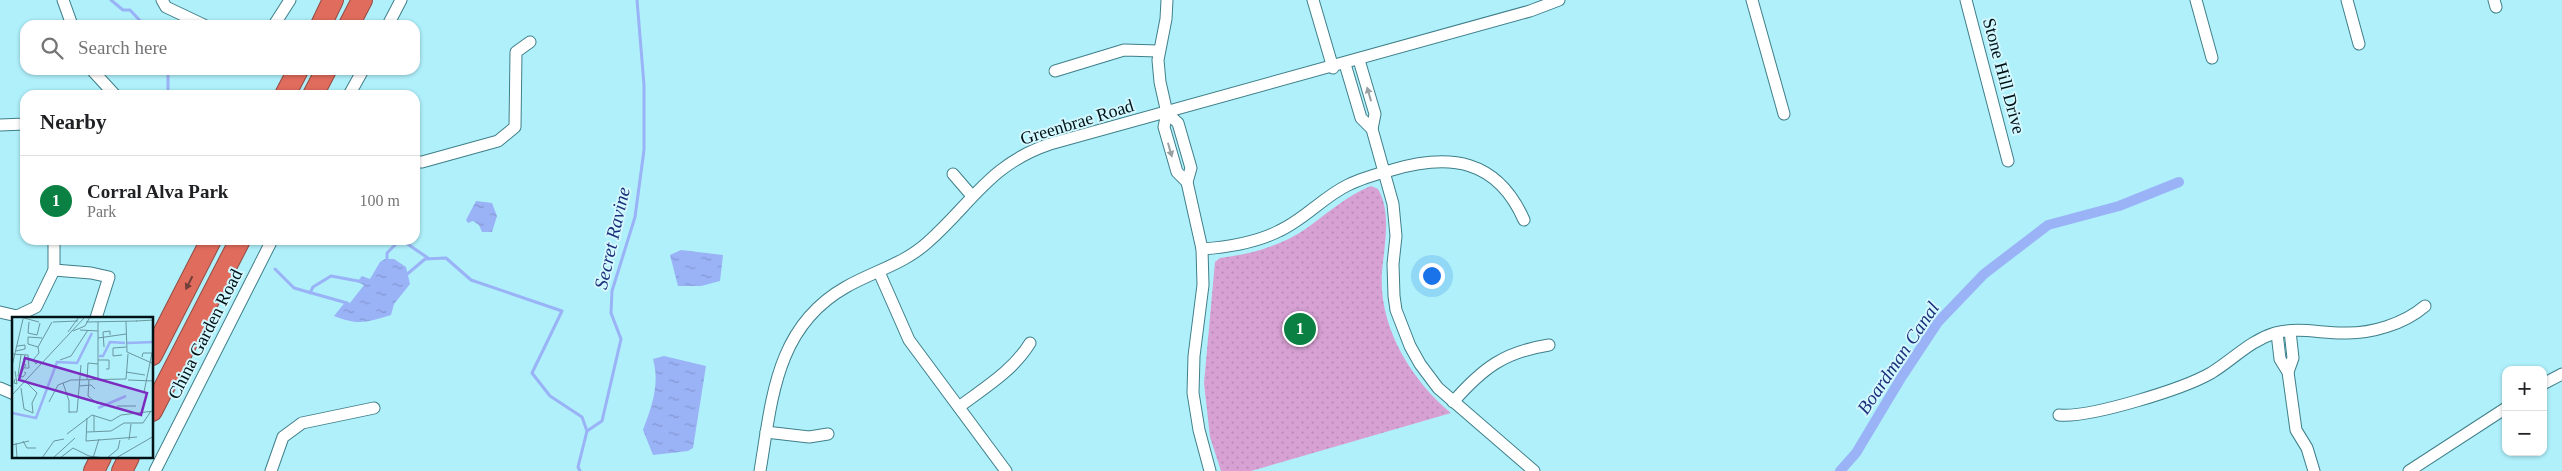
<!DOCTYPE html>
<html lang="en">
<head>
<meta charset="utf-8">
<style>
	:root { --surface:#fff; --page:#f6f6f6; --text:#202124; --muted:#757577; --line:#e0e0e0; --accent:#0b8043 }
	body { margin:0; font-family:"Times New Roman",serif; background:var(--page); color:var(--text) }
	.controls { position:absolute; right:15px; bottom:15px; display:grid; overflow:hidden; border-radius:10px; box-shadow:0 1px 4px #0004 }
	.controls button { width:45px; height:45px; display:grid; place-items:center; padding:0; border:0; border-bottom:1px solid var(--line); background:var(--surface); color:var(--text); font:25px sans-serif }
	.you { position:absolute; left:1431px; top:275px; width:18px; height:18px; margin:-12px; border:4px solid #fff; border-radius:50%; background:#1a73e8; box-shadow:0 0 0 8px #1a73e833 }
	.badge { display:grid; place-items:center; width:32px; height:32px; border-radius:50%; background:var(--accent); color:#fff; font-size:16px; font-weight:700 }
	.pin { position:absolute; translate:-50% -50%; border:2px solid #fff; box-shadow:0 1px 5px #0006 }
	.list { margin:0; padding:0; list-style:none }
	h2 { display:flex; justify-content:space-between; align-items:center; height:65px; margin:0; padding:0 20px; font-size:21px }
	h2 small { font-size:16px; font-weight:400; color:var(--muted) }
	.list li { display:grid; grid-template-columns:32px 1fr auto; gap:15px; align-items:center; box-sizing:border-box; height:90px; padding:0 20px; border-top:1px solid var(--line) }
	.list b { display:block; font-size:19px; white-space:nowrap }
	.list p { margin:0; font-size:16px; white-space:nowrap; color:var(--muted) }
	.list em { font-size:16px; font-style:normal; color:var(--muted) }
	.icon { flex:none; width:28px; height:28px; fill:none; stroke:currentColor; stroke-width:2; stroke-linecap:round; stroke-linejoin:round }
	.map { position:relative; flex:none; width:2562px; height:471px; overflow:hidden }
	.search { position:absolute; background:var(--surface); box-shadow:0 1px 4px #0004; left:20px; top:20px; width:400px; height:55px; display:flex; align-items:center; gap:12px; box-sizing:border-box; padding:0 18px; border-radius:15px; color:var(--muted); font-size:19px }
	.panel { position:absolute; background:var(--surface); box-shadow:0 1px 4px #0004; left:20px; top:90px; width:400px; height:155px; border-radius:15px }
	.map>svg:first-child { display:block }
	.park { fill:url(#park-dots) }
	.water { fill:url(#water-ripples) }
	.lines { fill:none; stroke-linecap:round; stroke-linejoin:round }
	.stream { stroke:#9ab2f6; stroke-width:3 }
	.canal { stroke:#9ab2f6; stroke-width:10 }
	.minor-casing { stroke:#3f7f89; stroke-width:13 }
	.motorway-casing { stroke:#924c44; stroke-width:22 }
	.minor { stroke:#fff; stroke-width:11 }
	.motorway { stroke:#e06c5d; stroke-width:20 }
	.oneway { fill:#99a0a2 }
	.oneway2 { fill:#703f3a }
	.labels { text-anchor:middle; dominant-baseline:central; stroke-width:4; stroke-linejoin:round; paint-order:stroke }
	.street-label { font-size:18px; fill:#001216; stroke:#d3f8ff }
	.water-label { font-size:19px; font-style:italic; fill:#1d2e7a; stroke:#d3f8ff }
	.inset-river { fill:none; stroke:#9ab2f6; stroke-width:2.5 }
	.inset-road { fill:none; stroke:#69979f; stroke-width:1 }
	.view { fill:#7b2cbf; fill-opacity:0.15; stroke:#7b2cbf; stroke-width:2.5 }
	.inset-edge { fill:none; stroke:#001216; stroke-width:2.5 }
</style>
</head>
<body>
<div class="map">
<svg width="2562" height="471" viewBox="0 0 2562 471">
	<defs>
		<pattern id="park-dots" width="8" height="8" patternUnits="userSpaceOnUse" patternTransform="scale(1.25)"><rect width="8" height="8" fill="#d8a1d4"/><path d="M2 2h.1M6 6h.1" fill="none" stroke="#b88ab5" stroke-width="1.8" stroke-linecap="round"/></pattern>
		<pattern id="water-ripples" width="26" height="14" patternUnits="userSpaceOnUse" patternTransform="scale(1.25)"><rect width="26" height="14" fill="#9ab2f6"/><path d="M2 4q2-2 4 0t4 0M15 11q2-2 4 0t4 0" fill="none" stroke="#8398d2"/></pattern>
	</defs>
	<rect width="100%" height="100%" fill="#aff0fb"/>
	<path class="park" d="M1371,186L1378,189C1392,213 1384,247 1382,272C1378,326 1411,380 1451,413L1251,471H1221L1210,437L1204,383L1215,262L1220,258C1251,254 1281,246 1307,228C1328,213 1346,196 1371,186Z"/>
	<g class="water">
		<polygon points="476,201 492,203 497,216 492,232 482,232 479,225 473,221 468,223 466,220"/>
		<polygon points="681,250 723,255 720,281 701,286 678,286 670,255"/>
		<path d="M385,259H394L406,267L410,284L394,304L391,315C367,322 359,326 334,316L346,301L350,303L364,285L357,282L362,276L370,279L380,262Z"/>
		<path d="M664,356L706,366L693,448L688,451L653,455L643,430C652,406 660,384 653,359Z"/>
	</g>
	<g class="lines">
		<g class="stream">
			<polyline points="111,0 123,10 130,10 144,25"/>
			<polyline points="168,95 168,70"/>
			<polyline points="387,259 387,253 397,243 406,243 428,258"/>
			<polyline points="275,269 294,288 347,303"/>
			<polyline points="405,276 425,259 446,258 471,280 562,311 532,373 550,396 582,417 587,431"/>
			<polyline points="310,293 313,287 331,276 358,281"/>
			<polyline points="580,471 578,467 587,431 602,421 621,339 611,313 612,291 635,217 644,150 644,85 637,0"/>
		</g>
		<polyline class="canal" points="1840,471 1856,453 1901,378 1938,322 1984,274 2048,225 2119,206 2179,182"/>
		<defs>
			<g id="minor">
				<polyline points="63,0 72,25"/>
				<polyline points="162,0 166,7 204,25"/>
				<polyline points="1167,0 1166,19 1158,60 1160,82 1167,113 1164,127 1177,172 1187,182"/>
				<polyline points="1313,0 1333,68"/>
				<polyline points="1752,0 1784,114"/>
				<polyline points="1966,0 2008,161"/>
				<polyline points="2196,0 2212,58"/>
				<polyline points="2347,0 2359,44"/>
				<polyline points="2494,0 2496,7"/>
				<polyline points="274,25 290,0"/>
				<polyline points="388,25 401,0"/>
				<polyline points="1359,60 1375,114 1372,129"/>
				<polyline points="1345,64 1361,118 1372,129 1393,204 1396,236 1393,264 1394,296 1396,310 1410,346 1420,364 1438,388 1534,471"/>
				<polyline points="92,70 115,95"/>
				<polyline points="1055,71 1124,50 1158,51"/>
				<polyline points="349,95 363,70"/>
				<polyline points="1167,113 1178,123 1191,168 1187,182 1202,249 1203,285 1194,356 1193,393 1199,430 1210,471"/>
				<polyline points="0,125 25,124"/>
				<polyline points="415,162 422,162 498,141 515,127 516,52 530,42"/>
				<polyline points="953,174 972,196"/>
				<path d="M1202,249C1229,247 1255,243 1279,231C1305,219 1323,197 1348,185C1362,178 1377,174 1392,170C1450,153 1497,159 1524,220"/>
				<polyline points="54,270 91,273 109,277 96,318"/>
				<polyline points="879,272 909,340 1006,471"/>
				<polyline points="0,312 17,316 36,307 54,270 54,240"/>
				<polyline points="2277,333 2280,359 2288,372 2296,430 2307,448 2314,471"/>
				<polyline points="2288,372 2293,358 2290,331"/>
				<polyline points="2543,384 2562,374"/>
				<polyline points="0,388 14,394"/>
				<path d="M1453,402C1483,368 1504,352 1549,345"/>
				<path d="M959,407C984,388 1013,371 1030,343"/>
				<path d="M2059,415C2090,418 2183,389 2211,373C2234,359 2249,341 2275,333C2298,327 2320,333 2343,333C2371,334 2404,324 2425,306"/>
				<polyline points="766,432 809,437 828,434"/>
				<polyline points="155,471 272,240"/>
				<polyline points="271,471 283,437 302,423 374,408"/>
				<path d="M760,471C772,400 775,327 846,287C874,271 904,264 928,242C972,203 990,164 1050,144L1530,11L1559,0"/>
				<polyline points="2409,471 2506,408"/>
			</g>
			<g id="motorway">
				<polyline points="321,25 333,0"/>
				<polyline points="349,25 362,0"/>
				<polyline points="285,95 298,70"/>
				<polyline points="313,95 326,70"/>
				<polyline points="152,355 211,240"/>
				<polyline points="152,411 240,240"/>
				<polyline points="94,471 101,457"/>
				<polyline points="122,471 129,457"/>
			</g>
		</defs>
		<use href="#minor" class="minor-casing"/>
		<use href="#motorway" class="motorway-casing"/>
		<use href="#minor" class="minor"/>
		<use href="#motorway" class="motorway"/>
	</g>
	<defs><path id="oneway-solid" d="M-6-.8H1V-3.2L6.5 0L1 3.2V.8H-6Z" transform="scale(1.25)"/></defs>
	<g class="oneway">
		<use href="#oneway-solid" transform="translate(1369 94) rotate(-106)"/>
		<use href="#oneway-solid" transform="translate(1170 150) rotate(74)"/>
	</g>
	<use class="oneway2" href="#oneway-solid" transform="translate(189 283) rotate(117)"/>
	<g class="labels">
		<g class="street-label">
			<text transform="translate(2004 76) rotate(75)">Stone Hill Drive</text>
			<text transform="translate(1077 122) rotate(-17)">Greenbrae Road</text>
			<text transform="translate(205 334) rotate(-63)">China Garden Road</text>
		</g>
		<g class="water-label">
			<text transform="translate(612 238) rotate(-77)">Secret Ravine</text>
			<text transform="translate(1898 358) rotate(-56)">Boardman Canal</text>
		</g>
	</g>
	<g transform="translate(12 317)">
		<rect width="141" height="141" fill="#aff0fb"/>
		<path class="inset-river" d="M115,26L142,25M87,39H91L98,25L113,26M86,91L114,79M0,96L24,101L45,45L65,46L80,16"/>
		<path class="inset-road" d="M8,0L27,5M114,4L115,35L142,47M124,4L142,3M17,5L16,16L25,18L28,6M41,5L66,4M74,5L125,4M86,5V62M68,13L86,14M61,14L73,9L78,0M56,15L67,0M86,21L114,17M26,30L16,27V20L30,21M26,30L40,5M26,30L27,36L21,43L24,47L27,44M92,30L91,15L98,14V18M4,34L13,32V28L5,29M0,37L16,38L17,51H13M9,38L6,59L11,60L14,56L12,55M110,38L101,39V31L114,30M130,40L131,36H140L132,75M48,43L59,39L76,13M86,43H97V52H94M11,47L14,48L9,56V55L13,38M0,49L11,2M114,55L133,58M3,62L2,66L5,67L3,54M75,62L76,46L86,47M77,62L76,79L86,87M116,63L142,64M51,66L57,84V96M67,69L79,68L83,72M9,71L12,92L21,96L20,86L25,76L14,65M0,78L73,0M37,85L46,68L59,63L114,62L116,37M105,89H124M57,95H65L69,48M82,98V114M75,115L99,114L112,106H131L139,94M55,117L80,98L99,104L109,98L142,94M117,123L119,107M11,124L15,131H24M74,124L125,120M74,124L75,101M4,126L5,141M0,128L17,124M30,141L42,124L52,122M41,141L63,121M48,141L61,131L77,139L92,141M81,141L87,122M95,141L106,132L108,123M104,141L142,119"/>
		<path class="view" d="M13,41L135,76L129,98L7,63Z"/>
		<rect width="141" height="141" class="inset-edge"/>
	</g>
</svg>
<div class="controls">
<button>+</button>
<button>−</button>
</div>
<div class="you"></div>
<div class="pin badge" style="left:1300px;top:329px">1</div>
<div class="search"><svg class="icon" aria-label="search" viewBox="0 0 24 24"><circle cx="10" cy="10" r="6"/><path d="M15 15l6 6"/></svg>Search here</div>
<section class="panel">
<h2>Nearby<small></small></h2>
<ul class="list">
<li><span class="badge">1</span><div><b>Corral Alva Park</b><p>Park</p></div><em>100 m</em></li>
</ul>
</section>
</div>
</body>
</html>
